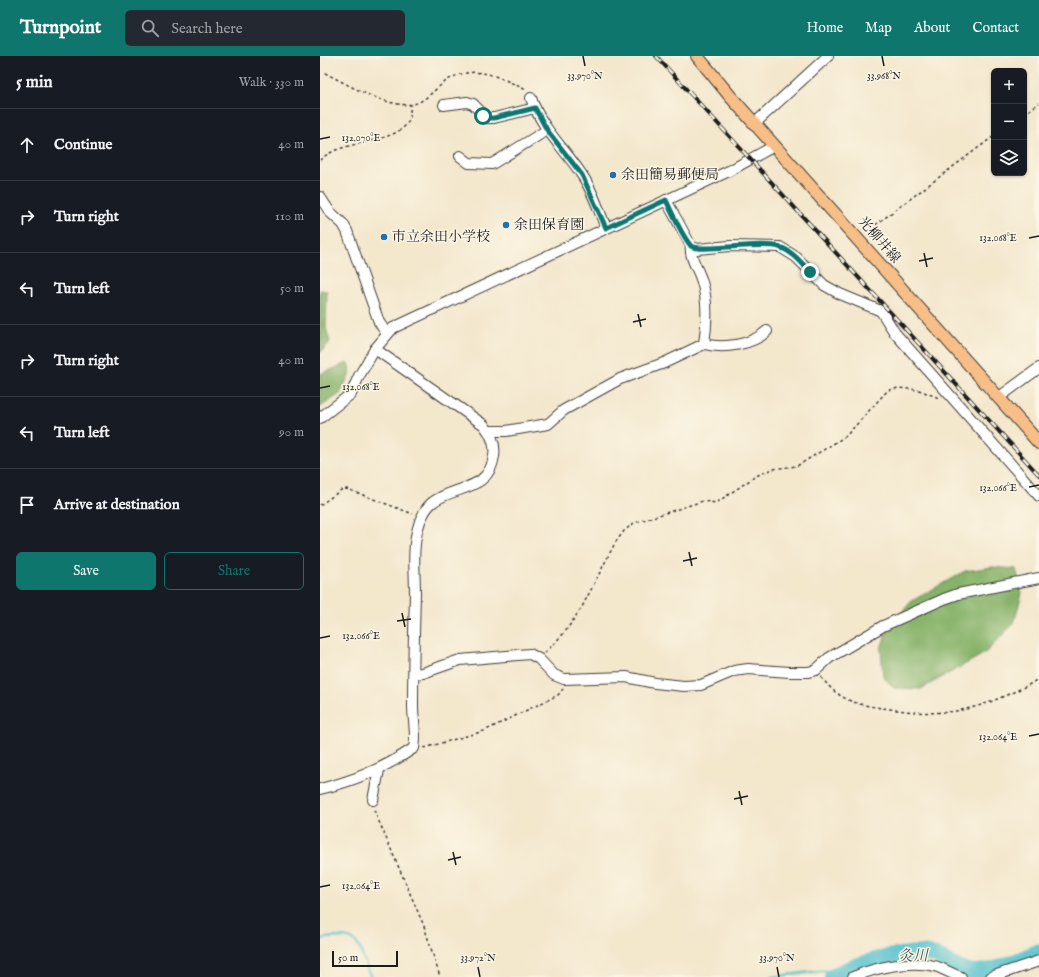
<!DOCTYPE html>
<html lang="en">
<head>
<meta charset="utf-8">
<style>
	:root { --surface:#171b24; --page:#242831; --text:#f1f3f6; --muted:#9ea1a6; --line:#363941; --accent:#0f766e }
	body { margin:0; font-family:"IM FELL English","Noto Serif JP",serif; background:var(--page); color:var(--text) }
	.controls { position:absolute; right:12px; top:12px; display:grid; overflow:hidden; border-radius:6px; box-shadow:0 1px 3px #0004 }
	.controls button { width:36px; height:36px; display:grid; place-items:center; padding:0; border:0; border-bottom:1px solid var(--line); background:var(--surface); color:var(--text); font:20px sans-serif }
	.scale { position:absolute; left:12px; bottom:10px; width:66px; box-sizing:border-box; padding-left:4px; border:2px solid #1c1c1c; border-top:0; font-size:11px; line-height:14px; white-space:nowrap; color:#1c1c1c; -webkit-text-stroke:3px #fcf5e5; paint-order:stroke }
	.stop { position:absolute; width:12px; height:12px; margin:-9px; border:3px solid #0f766e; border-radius:50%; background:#fff }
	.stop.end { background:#0f766e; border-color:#fff; box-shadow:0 1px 4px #0008 }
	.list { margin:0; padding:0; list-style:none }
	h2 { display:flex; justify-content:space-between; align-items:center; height:52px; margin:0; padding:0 16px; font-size:17px }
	h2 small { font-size:13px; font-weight:400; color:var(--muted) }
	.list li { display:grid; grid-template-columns:26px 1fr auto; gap:12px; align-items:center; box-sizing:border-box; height:72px; padding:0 16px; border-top:1px solid var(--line) }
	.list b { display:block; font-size:15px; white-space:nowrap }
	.list em { font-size:13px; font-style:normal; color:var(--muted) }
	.actions { display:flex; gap:8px; padding:12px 16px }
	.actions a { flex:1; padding:9px 0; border:1px solid var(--accent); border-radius:6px; text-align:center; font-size:14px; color:var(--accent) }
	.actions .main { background:var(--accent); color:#fff }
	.icon { flex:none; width:22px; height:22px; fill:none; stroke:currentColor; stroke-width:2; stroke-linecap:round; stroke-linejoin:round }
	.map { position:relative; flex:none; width:719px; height:921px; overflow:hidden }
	header { display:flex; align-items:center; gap:24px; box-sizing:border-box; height:56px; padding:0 20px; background:var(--accent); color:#fff }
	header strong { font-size:19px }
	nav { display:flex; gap:22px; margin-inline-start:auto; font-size:14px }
	.search { width:280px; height:36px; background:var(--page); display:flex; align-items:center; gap:10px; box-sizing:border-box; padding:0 14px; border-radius:6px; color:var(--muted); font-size:15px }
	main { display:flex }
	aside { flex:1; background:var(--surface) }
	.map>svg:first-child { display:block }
	.forest { fill:#86b269; stroke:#516742 }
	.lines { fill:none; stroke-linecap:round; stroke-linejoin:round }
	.stream { stroke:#55c2ce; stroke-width:2.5 }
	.river { stroke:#55c2ce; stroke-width:16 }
	.minor-casing { stroke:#3c3a36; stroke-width:12 }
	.major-casing { stroke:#3c3a36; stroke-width:14 }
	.path { stroke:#3c3a36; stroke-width:1.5; stroke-dasharray:3 3; stroke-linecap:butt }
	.minor { stroke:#fff; stroke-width:10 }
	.major { stroke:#f7be87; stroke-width:12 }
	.rail-casing { stroke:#1c1c1c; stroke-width:4 }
	.rail { stroke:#fcf5e5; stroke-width:2.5; stroke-dasharray:8; stroke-linecap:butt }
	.route { stroke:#0f766e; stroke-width:5 }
	.ticks { fill:none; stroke:#1c1c1c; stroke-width:1.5 }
	.poi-dot { fill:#1f6fb2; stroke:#fcf5e5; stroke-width:1.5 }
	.labels { text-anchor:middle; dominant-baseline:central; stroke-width:3; stroke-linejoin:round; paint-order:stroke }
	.poi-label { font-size:14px; fill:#1c1c1c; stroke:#fcf5e5; text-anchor:start }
	.street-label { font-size:14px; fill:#1c1c1c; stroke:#fcf5e5 }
	.water-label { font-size:15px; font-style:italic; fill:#335e63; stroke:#fcf5e5 }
	.ticks-label { font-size:10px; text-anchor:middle; fill:#1c1c1c; stroke:#fcf5e5; stroke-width:3; stroke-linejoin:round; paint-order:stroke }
</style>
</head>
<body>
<header>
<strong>Turnpoint</strong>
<div class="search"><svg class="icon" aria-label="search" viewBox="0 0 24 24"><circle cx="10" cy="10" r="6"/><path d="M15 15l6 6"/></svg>Search here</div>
<nav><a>Home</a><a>Map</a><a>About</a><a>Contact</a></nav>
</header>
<main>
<aside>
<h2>5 min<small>Walk · 330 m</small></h2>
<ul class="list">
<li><svg class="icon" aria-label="ahead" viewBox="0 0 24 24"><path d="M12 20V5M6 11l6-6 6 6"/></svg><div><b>Continue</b></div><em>40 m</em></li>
<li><svg class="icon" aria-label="right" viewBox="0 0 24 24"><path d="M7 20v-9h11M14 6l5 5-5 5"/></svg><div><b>Turn right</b></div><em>110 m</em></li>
<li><svg class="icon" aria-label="left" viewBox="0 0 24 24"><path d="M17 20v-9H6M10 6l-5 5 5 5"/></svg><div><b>Turn left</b></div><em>50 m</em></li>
<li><svg class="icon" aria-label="right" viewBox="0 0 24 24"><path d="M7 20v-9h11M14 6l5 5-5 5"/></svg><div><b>Turn right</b></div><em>40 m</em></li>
<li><svg class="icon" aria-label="left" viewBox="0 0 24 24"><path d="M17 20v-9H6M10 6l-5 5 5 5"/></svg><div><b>Turn left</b></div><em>90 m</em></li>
<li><svg class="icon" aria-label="arrive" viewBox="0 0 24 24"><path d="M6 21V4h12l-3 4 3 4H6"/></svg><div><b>Arrive at destination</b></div></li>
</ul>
<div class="actions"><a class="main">Save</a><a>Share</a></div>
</aside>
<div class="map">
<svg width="719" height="921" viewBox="0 0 719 921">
	<rect width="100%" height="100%" fill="#fcf5e5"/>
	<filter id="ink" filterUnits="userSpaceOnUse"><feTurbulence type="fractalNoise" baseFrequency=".025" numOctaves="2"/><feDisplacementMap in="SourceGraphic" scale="8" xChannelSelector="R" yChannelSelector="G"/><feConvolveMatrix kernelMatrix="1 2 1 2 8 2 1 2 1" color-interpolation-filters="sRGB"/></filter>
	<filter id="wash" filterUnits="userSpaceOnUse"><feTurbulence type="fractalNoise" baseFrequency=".012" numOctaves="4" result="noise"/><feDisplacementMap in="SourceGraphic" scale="16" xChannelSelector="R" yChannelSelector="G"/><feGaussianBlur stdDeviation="0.9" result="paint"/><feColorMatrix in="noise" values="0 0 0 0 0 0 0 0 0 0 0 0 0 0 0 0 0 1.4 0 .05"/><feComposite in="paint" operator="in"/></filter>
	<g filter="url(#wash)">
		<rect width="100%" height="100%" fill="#f3e7cc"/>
		<g class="forest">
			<polygon points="0,234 7,235 6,272 10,286 0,297"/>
			<polygon points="28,307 31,315 20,338 0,351 0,318"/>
			<polygon points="672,511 696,513 702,537 694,567 665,597 601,633 574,632 563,620 561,593 568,571 592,545 645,515"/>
		</g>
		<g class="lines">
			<g class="stream">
				<path d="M0,883C44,875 36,889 51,921"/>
				<polyline points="451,921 499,915 521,915"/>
			</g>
			<path class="river" d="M512,921C532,908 590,892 614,899C625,903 635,913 647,915C671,919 698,904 719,895"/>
		</g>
	</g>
	<g filter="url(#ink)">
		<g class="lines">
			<defs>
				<g id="minor">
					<path d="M211,42C221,72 245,93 262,119C273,135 279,155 286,172"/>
					<polyline points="124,49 147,46 153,48 167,62 174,62 215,52"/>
					<polyline points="434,68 508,0"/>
					<polyline points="140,100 149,107 172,108 227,74"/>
					<polyline points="0,141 10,156 23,168 27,175 59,266 67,278"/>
					<polyline points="346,144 371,190 377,193 410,190 460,191 476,201 504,229 520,238 561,255 575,277 719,440"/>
					<path d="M384,288C404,293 432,289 447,275"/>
					<polyline points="678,342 719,312"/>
					<polyline points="0,362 31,338 39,320 55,293 73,272 411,114 454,90"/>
					<path d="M169,375H186L228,368L244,354L300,323L344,307L384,288C387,268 388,245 382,226C379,214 369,202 371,190"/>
					<polyline points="94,618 103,617 140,604 210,598 219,603 234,619 244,623 306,621 335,627 364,630 381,629 414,615 428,613 470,616 488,616 496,614 509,602 563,570 624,543 638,538 719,522"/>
					<path d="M0,733C34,725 65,712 94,692C97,680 93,664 93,650C93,613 94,576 95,538C95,517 92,492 98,472C100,463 106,451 113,446C135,429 169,436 174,400C176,388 171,378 164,369L55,293"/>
					<polyline points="53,744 59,714"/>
					<path d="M533,921C557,911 589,904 615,910C624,913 632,918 641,921"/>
					<polyline points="671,921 719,905"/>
				</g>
				<polyline id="major" points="377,0 410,40 719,387"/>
			</defs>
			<use href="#minor" class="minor-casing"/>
			<use href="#major" class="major-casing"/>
			<g class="path">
				<path d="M5,17C27,28 68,53 94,48C105,45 112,36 121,29C150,5 178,20 206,34"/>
				<polyline points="704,58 719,47"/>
				<path d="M0,104C21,83 74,89 88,66C91,61 90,54 90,48"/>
				<polyline points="546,176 674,80"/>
				<polyline points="0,449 21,434 27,433 93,458"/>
				<polyline points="225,597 245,576 262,551 295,487 304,475 314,467 383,445 396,447 436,420 452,413 477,410 526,380 568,334 579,332 599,334 619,342"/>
				<path d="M501,621C521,647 539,649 570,653C618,660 645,658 689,638C700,633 710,629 719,622"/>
				<polyline points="104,692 164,675 238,639 243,633"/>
				<polyline points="54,754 104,870 120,921"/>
			</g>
			<use href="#minor" class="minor"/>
			<use href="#major" class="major"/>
			<defs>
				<polyline id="rail" points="336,0 719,419"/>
			</defs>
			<use href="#rail" class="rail-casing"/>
			<use href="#rail" class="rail"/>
		</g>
	</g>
	<g class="lines" filter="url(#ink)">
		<path class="route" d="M163,60L167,62H174L215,52L227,74L262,119L286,172L346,144C352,157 362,180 371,190C379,197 442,185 459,191C472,195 481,206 490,216"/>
	</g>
	<path class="ticks" d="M263,0L265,10M562,0L564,10M0,83L10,81M709,182L719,180M604,197L607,211M599,205L613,202M318,258L321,271M313,266L326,263M0,332L10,330M709,431L719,429M369,496L372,510M363,505L377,502M82,557L85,571M77,565L91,563M0,582L10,580M709,680L719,678M419,735L422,749M414,743L428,740M133,796L136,809M128,804L141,801M0,831L10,829M158,911L160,921M457,911L459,921"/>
	<g class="poi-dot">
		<circle cx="293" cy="119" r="4"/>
		<circle cx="186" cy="169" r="4"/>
		<circle cx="64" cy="181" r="4"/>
	</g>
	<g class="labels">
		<g class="poi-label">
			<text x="301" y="119">余田簡易郵便局</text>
			<text x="194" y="169">余田保育園</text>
			<text x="72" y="181">市立余田小学校</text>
		</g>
		<g class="street-label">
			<text transform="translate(559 184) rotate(49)">光柳井線</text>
		</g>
		<g class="water-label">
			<text transform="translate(593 900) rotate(-1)">灸川</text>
		</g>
	</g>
	<g class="ticks-label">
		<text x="265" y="23">33.970°N</text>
		<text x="564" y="23">33.968°N</text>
		<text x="41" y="85">132.070°E</text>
		<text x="678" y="185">132.068°E</text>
		<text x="41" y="334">132.068°E</text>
		<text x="678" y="435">132.066°E</text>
		<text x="41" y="583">132.066°E</text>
		<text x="678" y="684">132.064°E</text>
		<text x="41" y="833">132.064°E</text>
		<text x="158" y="905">33.972°N</text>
		<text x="457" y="905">33.970°N</text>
	</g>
</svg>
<div class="controls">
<button>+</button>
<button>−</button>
<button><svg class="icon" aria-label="layers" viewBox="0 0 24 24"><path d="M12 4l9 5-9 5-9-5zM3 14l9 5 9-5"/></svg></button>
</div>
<div class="scale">50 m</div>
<div class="stop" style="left:163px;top:60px"></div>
<div class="stop end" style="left:490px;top:216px"></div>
</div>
</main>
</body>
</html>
